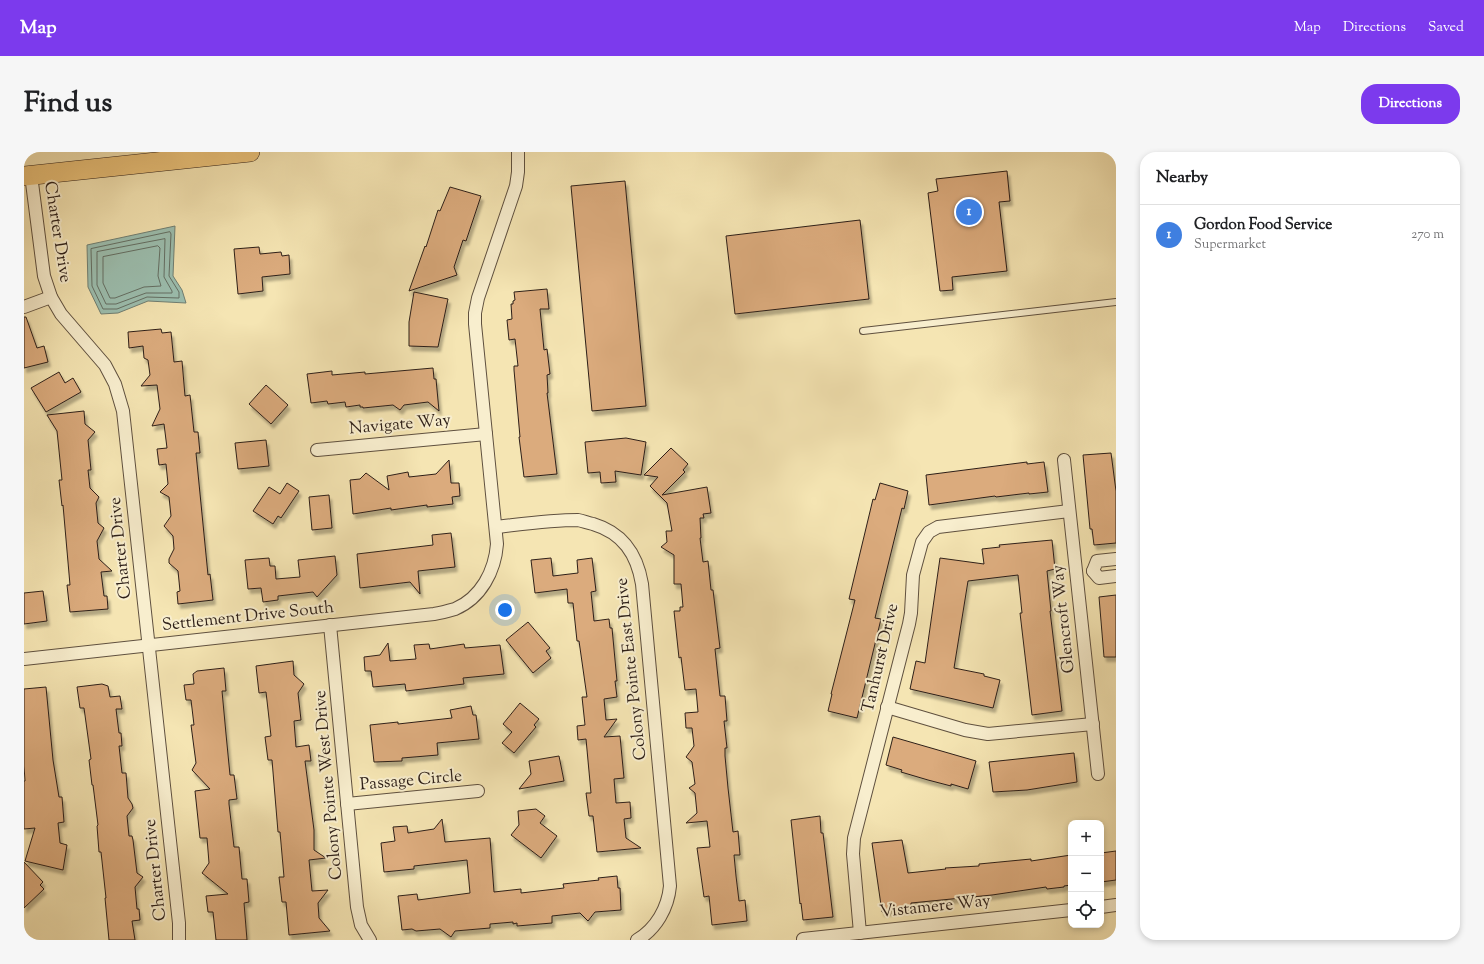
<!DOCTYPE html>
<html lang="en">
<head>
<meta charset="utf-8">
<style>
	:root { --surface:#fff; --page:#f6f6f6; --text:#202124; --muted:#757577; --line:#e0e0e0; --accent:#7c3aed }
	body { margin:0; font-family:"Sorts Mill Goudy",serif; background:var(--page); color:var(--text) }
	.controls { position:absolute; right:12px; bottom:12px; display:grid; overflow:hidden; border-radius:8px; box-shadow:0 2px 6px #0003 }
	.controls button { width:36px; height:36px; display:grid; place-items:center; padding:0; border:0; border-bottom:1px solid var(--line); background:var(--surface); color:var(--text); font:20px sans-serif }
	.you { position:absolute; left:481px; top:458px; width:14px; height:14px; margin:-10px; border:3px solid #fff; border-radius:50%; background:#1a73e8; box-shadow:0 0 0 6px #1a73e833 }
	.badge { display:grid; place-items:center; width:26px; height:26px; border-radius:50%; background:var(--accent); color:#fff; font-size:13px; font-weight:700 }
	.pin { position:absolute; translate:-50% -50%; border:2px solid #fff; box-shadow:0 1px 4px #0006 }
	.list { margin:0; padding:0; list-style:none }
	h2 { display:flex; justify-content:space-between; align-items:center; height:52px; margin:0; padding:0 16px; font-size:17px }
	h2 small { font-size:13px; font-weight:400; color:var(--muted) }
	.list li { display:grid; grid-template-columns:26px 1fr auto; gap:12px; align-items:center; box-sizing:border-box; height:60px; padding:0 16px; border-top:1px solid var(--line) }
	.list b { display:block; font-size:15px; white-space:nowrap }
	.list p { margin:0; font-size:13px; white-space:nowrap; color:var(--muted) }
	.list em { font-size:13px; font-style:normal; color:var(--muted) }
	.icon { flex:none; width:22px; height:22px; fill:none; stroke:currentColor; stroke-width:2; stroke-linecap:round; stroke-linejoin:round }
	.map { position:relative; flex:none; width:1092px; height:788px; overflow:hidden; border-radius:16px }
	header { display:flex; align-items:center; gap:24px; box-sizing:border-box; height:56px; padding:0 20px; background:var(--accent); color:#fff }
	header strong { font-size:19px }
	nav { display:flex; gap:22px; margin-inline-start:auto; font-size:14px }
	.intro { display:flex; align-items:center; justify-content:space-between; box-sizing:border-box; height:96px; padding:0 24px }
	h1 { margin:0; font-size:28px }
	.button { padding:10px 18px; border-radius:16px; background:var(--accent); color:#fff; font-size:14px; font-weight:700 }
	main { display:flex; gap:24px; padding:0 24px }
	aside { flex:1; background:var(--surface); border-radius:16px; box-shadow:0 2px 6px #0003 }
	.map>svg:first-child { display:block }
	.water { fill:#9cbfb0; stroke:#707f73 }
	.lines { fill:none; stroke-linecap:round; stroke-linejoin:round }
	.shore { stroke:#646f64; stroke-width:1 }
	.building { fill:#dbab7d; stroke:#2d1f18; filter:url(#shadow) }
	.lane-casing { stroke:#5f503f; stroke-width:8 }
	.street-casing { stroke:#5f503f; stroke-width:14 }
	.primary-casing { stroke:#2d1f18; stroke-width:20 }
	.lane { stroke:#f8eece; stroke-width:6 }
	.street { stroke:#f8eece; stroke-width:12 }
	.primary { stroke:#eac27a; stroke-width:19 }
	.labels { text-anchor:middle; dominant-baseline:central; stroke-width:4; stroke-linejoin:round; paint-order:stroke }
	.street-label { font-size:17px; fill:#2d1f18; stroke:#f8eece }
</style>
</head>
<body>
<header>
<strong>Map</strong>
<nav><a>Map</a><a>Directions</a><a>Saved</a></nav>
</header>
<div class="intro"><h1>Find us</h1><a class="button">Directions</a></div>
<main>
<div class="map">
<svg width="1092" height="788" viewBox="0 0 1092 788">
	<defs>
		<filter id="shadow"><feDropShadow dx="2.5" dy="4.5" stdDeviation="1" flood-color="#0004"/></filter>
	</defs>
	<rect width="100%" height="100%" fill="#f5e5b3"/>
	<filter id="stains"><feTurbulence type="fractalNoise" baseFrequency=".005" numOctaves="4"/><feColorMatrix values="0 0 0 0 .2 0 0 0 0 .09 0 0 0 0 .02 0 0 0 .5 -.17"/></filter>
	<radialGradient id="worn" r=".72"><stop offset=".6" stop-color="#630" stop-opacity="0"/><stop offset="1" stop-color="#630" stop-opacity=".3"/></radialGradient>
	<polygon class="water" points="151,74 149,124 158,138 162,151 124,149 94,161 77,162 64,135 63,93"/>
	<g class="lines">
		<g class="shore">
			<polygon points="146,80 147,82 145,124 155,140 155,146 123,145 93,157 79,157 68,134 67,97"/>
			<polygon points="141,87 140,125 148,139 148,141 122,141 92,152 82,152 73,133 73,100"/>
			<polygon points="134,94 136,96 134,124 137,134 120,135 91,146 86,146 79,131 79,105"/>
		</g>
	</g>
	<g class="building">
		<polygon points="983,19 986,49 975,50 983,119 928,125 929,138 916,139 904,41 914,39 912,27"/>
		<polygon points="601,29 622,254 568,259 547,34"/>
		<polygon points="426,35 457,44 442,89 439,88 430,115 433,123 385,139 401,94 402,95 414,58 416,59"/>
		<polygon points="836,68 845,147 711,162 702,84"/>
		<polygon points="235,95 236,102 257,100 258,104 265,103 266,122 238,125 239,139 214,142 210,97"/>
		<polygon points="523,137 525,157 516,157 520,198 523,197 526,222 523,223 524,241 523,241 533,322 500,325 495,285 496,285 490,218 490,214 494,214 491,187 485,188 483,168 488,167 487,152 489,152 489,149 491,148 490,140"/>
		<polygon points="390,140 424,147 414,195 385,194 385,170"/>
		<polygon points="0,165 2,165 13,196 20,194 24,210 0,216"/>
		<polygon points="137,177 138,181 147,180 150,210 158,209 161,244 166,243 170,280 174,280 176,301 172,301 184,423 186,422 189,448 154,452 153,440 156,439 154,419 145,411 145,407 150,397 149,384 140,374 147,364 145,345 136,340 144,332 142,312 135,313 133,297 143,296 140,272 128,274 136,257 133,233 117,234 126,223 124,208 120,206 119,194 105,196 104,180"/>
		<polygon points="409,216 410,227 412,227 415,259 404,250 380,253 376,258 369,253 339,256 339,255 336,255 336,253 322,255 321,250 304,252 303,249 287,251 283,222 308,219 308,223 341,220 341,222"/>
		<polygon points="35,220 41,231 49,226 57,240 22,260 7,236"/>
		<polygon points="242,233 264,253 247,272 225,252"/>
		<polygon points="60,259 61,272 71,280 64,288 67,318 64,318 66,336 75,345 72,351 74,371 80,376 73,389 75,407 88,419 77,420 80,444 83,444 84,457 46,460 43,433 46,433 39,353 38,354 35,328 38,328 33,279 23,263"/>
		<polygon points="602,286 622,290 617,323 591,319 592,330 577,331 576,320 564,321 561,290"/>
		<polygon points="242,288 245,314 214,317 211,291"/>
		<polygon points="647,296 664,312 659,318 661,320 638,343 683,335 687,361 679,362 680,366 676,366 677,386 676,386 679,410 684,409 687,438 689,438 696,496 691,497 696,544 701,544 703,569 700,569 703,596 701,596 701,604 704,636 709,680 714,679 716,703 710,703 712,724 715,749 721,748 723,769 688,773 685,744 680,745 673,696 686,695 683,669 662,671 673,661 671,641 665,636 671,632 668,610 662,605 670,594 668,576 662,576 661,561 674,560 672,537 661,538 657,505 655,506 650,459 656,459 656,455 659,455 657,432 650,432 650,403 637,395 643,390 642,379 648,379 643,351 626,334 634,325 620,323"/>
		<polygon points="1087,301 1092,339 1092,391 1070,393 1068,377 1066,377 1059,303"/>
		<polygon points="425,308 427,331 435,331 436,344 428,345 429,352 403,355 403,353 367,358 367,356 329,362 326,328 336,327 342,321 365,338 363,324 384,320 385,325 412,322"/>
		<polygon points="1003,310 1003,312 1020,310 1024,340 1005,342 1005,341 972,345 971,344 905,353 902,323"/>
		<polygon points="263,331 275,339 257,366 254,364 249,372 229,359 245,335 256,342"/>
		<polygon points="856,331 884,339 880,357 878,356 851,466 857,467 833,566 804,559 808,542 807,542 831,448 825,447 849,347 851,348"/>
		<polygon points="305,343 308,376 288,378 285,345"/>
		<polygon points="427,381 431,415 394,419 396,442 386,430 336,436 333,402 409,393 408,383"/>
		<polygon points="1028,388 1031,417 1023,419 1027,459 1026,459 1038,559 1008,563 996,461 998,461 994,423 944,429 930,516 960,522 960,524 976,528 969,556 886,537 892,509 901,511 916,406 960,412 958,397 976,395 975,393"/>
		<polygon points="311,404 313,423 293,445 289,440 254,444 254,448 239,450 237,436 224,437 221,408 245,406 246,414 251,414 252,427 276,425 274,408"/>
		<polygon points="527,406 529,424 554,421 553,408 568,406 572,439 567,440 570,469 585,467 586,476 588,476 593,529 591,529 593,545 580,547 582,568 593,567 580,585 596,584 600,626 590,627 592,651 606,650 607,666 600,667 602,686 617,696 573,700 569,664 565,664 562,641 567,641 562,587 554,588 553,574 561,573 558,545 563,545 555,489 553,489 549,451 544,451 543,437 511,441 507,408"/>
		<polygon points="19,439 23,469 0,472 0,441"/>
		<polygon points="1092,443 1092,505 1080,505 1075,445"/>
		<polygon points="504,470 526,496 522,499 527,506 509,521 482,488"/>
		<polygon points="364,491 366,509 392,507 390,493 405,492 406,497 440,492 441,496 476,493 480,522 439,526 440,532 382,539 381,532 349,535 347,519 341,519 340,505 356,503"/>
		<polygon points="269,509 270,523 280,532 274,541 277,568 270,569 272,595 285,593 287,609 281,609 290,678 290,698 302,706 285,708 288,739 304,738 294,751 295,766 306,779 265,783 262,750 258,750 255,725 260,725 256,680 254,680 248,608 244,608 241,585 247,584 242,540 235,541 232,514"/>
		<polygon points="200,516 202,539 198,539 202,582 206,623 210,623 213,647 205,648 205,652 210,695 215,695 218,727 223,727 225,750 220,751 223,788 192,788 189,760 184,760 182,744 204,742 178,721 185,711 183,686 176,686 171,639 186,637 168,618 172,611 167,573 170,573 167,548 162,548 160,533 170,532 169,522 173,519"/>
		<polygon points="78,532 84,534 86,545 96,544 98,557 92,557 95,581 97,581 98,594 95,594 98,621 102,621 104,646 108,652 109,656 103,664 105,684 108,684 109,688 113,721 119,725 111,735 113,757 115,757 116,768 108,769 111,788 85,788 81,746 82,746 77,700 75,700 73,674 74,673 69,633 68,633 65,608 67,607 60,556 56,556 53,535"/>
		<polygon points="22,535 29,608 35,645 38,645 40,670 34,671 36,691 43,693 39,718 1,709 11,676 0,677 0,629 1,629 0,614 0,537"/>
		<polygon points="496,551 515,567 510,573 512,575 490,601 478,591 488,580 479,572"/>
		<polygon points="447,554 449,563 452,563 455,587 413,591 414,603 378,606 378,609 350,610 346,573 374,570 374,572 428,566 426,558"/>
		<polygon points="869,585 952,609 944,637 927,632 927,634 904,628 877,620 878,618 862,613"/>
		<polygon points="1050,601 1053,630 1003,638 969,640 965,610"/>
		<polygon points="535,604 540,629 495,637 507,622 505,609"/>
		<polygon points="512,657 521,664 516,671 533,684 517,706 487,683 495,673 494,659"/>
		<polygon points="796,664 797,681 799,681 809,765 779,768 777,751 776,752 767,668"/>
		<polygon points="418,667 421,690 466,686 470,740 497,737 497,741 540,736 539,732 575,728 574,726 593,724 594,736 596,736 597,758 571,760 564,769 556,761 528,764 528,771 493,774 493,771 489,772 489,770 466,772 466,776 431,779 427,785 416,777 392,779 388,777 378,778 374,744 393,742 394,748 446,741 443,708 390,714 390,717 360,720 357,691 371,689 369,675 383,674 384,681 410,677"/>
		<polygon points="878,688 884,721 922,717 921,716 955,714 955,712 1007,707 1007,709 1047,703 1047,733 1040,734 1040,735 1023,737 1022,735 968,743 887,751 887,756 858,760 848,691"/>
		<polygon points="1092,699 1092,728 1077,730 1077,701"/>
		<polygon points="0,710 19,730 16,733 20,737 0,756"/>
	</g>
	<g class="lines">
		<defs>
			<polyline id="lane" points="839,179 1092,150"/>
			<g id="street">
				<polyline points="7,23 20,124 27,145 37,162 81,213 91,232 99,259 155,771 155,788"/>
				<polyline points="0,155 27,145"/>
				<polyline points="293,298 462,282"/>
				<polyline points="1040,308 1074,622"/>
				<path d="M472,375C499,372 527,368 554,368C559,369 564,371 569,372C599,381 613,402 618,432L646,734C644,756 632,777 613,788"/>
				<polyline points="1069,419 1073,409 1092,407"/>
				<polyline points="1069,419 1075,426 1092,424"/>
				<polyline points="306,473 333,755 337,773 346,788"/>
				<path d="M0,507L410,462C416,461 424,459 431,457C457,446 471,419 473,392L451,172V161L454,146L492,34L494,20V0"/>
				<polyline points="863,555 941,578 964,582 1069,572"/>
				<polyline points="323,652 454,639"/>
				<polyline points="1077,755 1092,753"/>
				<polyline points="836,781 829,702 830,686 885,472 887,461 889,423 898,390 905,380 914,375 1045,359"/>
				<polyline points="779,787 1047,758"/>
			</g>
			<polyline id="primary" points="0,24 226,0"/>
		</defs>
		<use href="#lane" class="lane-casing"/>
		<use href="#street" class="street-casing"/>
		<use href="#primary" class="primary-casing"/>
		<use href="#lane" class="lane"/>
		<use href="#street" class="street"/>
		<use href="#primary" class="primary"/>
	</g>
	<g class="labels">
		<g class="street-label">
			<text transform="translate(33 80) rotate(81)">Charter Drive</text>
			<text transform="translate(376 273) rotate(-5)">Navigate Way</text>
			<text transform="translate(97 396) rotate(-96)">Charter Drive</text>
			<text transform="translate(224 465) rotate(-6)">Settlement Drive South</text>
			<text transform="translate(1040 467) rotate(-96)">Glencroft Way</text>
			<text transform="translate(857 506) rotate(-77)">Tanhurst Drive</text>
			<text transform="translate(608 517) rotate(-96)">Colony Pointe East Drive</text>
			<text transform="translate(387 629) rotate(-5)">Passage Circle</text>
			<text transform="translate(305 633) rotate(-95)">Colony Pointe West Drive</text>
			<text transform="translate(132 718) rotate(-96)">Charter Drive</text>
			<text transform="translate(911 755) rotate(-6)">Vistamere Way</text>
		</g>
	</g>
	<rect width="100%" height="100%" filter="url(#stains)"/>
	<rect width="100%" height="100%" fill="url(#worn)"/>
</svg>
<div class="controls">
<button>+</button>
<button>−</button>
<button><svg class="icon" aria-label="locate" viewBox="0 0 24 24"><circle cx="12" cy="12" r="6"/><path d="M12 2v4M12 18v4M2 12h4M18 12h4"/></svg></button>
</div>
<div class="you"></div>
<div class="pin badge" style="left:945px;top:60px;background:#3f7fe0">1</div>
</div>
<aside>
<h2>Nearby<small></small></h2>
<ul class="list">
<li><span class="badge" style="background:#3f7fe0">1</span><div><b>Gordon Food Service</b><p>Supermarket</p></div><em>270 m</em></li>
</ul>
</aside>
</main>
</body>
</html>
